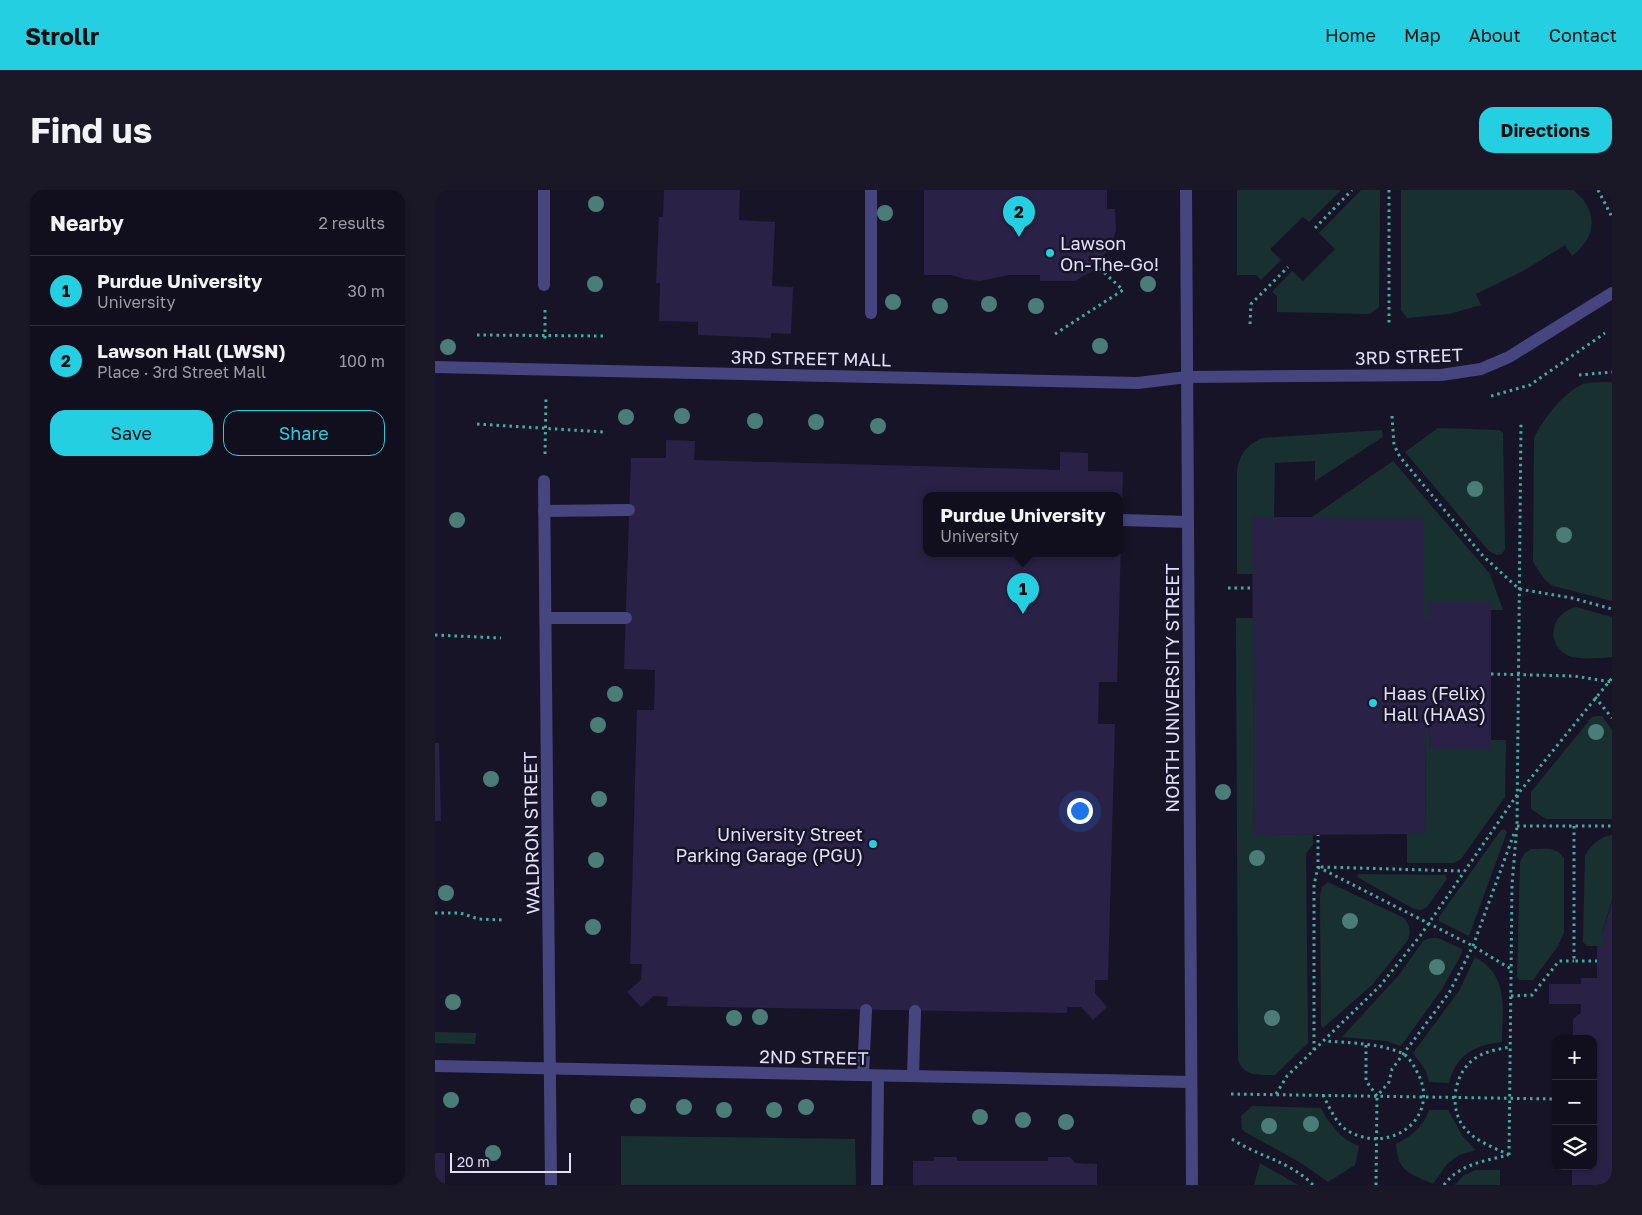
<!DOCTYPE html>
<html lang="en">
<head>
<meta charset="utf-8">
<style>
	:root { --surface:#110f1d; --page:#1a1826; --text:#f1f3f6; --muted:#9c9ca4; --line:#302f3b; --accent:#24cfe1 }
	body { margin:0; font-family:"Golos Text",sans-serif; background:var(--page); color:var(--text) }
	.controls { position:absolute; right:15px; bottom:15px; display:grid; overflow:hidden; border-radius:10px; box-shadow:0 1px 4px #0004 }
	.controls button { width:45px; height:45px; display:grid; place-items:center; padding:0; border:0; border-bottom:1px solid var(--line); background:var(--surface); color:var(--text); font:25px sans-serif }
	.scale { position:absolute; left:15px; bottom:12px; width:121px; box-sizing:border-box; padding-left:5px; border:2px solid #e2dffb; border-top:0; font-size:14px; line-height:18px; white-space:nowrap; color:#e2dffb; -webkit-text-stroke:4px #171427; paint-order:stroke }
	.you { position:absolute; left:644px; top:620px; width:18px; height:18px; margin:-12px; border:4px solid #fff; border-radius:50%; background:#1a73e8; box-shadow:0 0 0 8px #1a73e833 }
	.badge { display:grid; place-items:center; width:32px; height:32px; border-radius:50%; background:var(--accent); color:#111; font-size:16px; font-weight:700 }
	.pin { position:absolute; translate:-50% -41px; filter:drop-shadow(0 1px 2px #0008) }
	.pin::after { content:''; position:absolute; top:26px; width:18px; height:15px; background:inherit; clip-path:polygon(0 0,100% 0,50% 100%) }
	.popup { position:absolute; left:488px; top:302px; width:200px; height:65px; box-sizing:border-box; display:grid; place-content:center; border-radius:10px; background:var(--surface); filter:drop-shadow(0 1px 4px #0005); font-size:16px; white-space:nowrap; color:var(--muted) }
	.popup b { font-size:19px; color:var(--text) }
	.popup::after { content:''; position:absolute; left:50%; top:100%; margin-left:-10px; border:10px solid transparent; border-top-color:var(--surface) }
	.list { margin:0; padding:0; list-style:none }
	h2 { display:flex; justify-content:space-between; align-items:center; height:65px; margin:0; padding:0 20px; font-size:21px }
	h2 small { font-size:16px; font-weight:400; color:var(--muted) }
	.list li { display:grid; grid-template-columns:32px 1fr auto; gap:15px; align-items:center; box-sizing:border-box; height:70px; padding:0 20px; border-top:1px solid var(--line) }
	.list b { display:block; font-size:19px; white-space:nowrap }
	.list p { margin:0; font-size:16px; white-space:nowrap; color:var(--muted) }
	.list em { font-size:16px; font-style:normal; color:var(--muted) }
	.actions { display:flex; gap:10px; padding:15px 20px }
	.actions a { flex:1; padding:11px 0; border:1px solid var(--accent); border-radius:15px; text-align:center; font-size:18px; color:var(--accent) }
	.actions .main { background:var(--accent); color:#111 }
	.icon { flex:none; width:28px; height:28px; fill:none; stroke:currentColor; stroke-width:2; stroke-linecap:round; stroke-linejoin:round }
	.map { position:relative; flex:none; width:1177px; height:995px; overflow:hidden; border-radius:15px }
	header { display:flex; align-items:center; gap:30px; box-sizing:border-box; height:70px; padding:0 25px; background:var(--accent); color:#111 }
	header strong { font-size:24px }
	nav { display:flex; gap:28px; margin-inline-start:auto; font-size:18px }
	.intro { display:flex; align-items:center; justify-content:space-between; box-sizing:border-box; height:120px; padding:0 30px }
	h1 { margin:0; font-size:35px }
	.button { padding:12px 22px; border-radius:15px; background:var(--accent); color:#111; font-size:18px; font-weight:700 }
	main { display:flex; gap:30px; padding:0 30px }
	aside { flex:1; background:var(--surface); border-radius:15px; box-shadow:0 1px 4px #0004 }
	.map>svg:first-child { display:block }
	.green { fill:#183130 }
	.building { fill:#292246; fill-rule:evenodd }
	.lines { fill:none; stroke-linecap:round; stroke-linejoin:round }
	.path { stroke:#41aca5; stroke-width:3; stroke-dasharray:2.5 4; stroke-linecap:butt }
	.lane { stroke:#474580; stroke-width:12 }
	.street { stroke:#474580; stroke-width:12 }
	.tree { fill:#4a7c78 }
	.poi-dot { fill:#24cfe1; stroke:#171427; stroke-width:2 }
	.labels { text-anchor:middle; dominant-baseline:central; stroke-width:5; stroke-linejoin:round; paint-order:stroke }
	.poi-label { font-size:18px; fill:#e2dffb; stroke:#171427; text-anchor:start }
	.street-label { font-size:18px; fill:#e2dffb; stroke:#171427 }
</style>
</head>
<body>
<header>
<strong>Strollr</strong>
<nav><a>Home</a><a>Map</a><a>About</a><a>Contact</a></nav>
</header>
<div class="intro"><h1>Find us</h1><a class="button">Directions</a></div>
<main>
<aside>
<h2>Nearby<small>2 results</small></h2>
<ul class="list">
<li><span class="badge">1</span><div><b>Purdue University</b><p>University</p></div><em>30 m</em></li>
<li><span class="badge">2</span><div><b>Lawson Hall (LWSN)</b><p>Place · 3rd Street Mall</p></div><em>100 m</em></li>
</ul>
<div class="actions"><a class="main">Save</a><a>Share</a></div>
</aside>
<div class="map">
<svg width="1177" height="995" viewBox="0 0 1177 995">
	<rect width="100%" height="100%" fill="#171427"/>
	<g class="green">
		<polygon points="802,0 906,0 874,32 868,27 835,59 846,70 826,90 821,85 802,85"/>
		<polygon points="926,0 945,0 944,117 935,124 842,122 842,106 837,102 857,81 868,91 900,59 884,43"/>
		<path d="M966,0H1138C1164,20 1162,47 1137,66L1130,55L1088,81L1041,104L1046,115L1014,124L972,128L966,120Z"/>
		<path d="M1177,192V411L1118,396L1110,390L1098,372L1099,248C1107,231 1128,203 1146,195C1153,191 1168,193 1177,192Z"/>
		<polygon points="1003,238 1064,240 1068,243 1070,359 1067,364 1062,365 1054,361 970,262"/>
		<path d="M947,240L948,247L880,291V271L840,273L839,327L818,384H802V280C806,262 811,256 827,248Z"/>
		<polygon points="958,271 1055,384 1068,420 1056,420 1056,412 994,412 994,429 989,429 989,327 877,327"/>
		<path d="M1141,417L1177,427V467C1166,468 1144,470 1134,466C1109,454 1116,423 1141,417Z"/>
		<path d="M801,428H818L819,645H878V654L871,664L873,853L840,885C825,885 809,887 803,870Z"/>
		<polygon points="1162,526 1167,526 1177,540 1177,629 1111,629 1096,619 1096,602 1157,527"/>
		<polygon points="990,541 994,541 995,559 1056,559 1056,550 1071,550 1070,607 1026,669 1019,673 972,673 972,644 991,644"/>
		<polygon points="1069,639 1072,642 1034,746 1004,731 1004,727 1066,640"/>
		<path d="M1177,645V710L1167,743L1170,756H1152L1148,752L1150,666C1157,654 1163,648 1177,645Z"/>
		<path d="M1096,659C1109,659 1121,656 1129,668V743L1123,756L1098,790H1084L1082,786L1085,672L1089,664Z"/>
		<polygon points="923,684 1010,685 1012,689 992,717 986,720 979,719 922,687"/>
		<path d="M893,692L969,728C975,736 976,740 973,750L937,795L888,838L886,835L885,705L887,697Z"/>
		<polygon points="995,748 1003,748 1027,759 1027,763 1007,799 966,856 951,851 907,847 964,785 988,751"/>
		<path d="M1040,767C1075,787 1067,818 1067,852C1039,855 1021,865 1014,893L994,892L991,881L978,863L1024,801Z"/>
		<polygon points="0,842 41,843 40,854 0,853"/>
		<path d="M817,916L886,918C895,935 905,949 924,956L920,975L893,992L866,973L810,942L807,939L806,926Z"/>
		<path d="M994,920H1013L1028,947L1041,960L1024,965L1012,974L998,994C975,983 963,983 961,954C977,946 988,937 994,920Z"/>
		<polygon points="186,946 420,949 421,995 186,995"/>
		<polygon points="825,973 863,995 819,995"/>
		<polygon points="1041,980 1065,980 1065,995 1020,995 1029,985"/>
	</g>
	<g class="building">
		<polygon points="229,0 305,0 304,30 340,32 337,96 358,97 356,144 336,143 336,148 263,145 263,132 224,131 225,93 221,93 224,27 228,27"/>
		<polygon points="489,0 672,0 672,19 680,19 681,41 676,54 660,79 640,91 605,91 605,85 574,85 545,91 529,89 517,85 489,85"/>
		<path d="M231,250L260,251L259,270L625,280V262L653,263V281L688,282L682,492H664L663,534H680L673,790H660V803L672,817L658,830L646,817H632V823L232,816L233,807L219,806L206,817L192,802L206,790L207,774H195L202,520H219L220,480L189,479L196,268H231ZM492,305H684V363H492Z"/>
		<polygon points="817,327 989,327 989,429 994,429 993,412 1056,412 1056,559 995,559 994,541 990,541 991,644 819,645"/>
		<polygon points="0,553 4,553 6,631 0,631"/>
		<polygon points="1177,712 1177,995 1137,995 1137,976 1158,976 1158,849 1138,849 1138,829 1146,823 1146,814 1114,814 1114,794 1146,794 1146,788 1162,788 1162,756 1170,756 1167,744"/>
		<rect x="0" y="963" width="10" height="32"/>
		<polygon points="499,967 522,967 522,971 613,971 613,967 635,967 640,973 662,974 662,995 478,995 478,971 499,971"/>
	</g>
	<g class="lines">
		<g class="path">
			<polyline points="954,0 954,135"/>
			<polyline points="1163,0 1177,27"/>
			<polyline points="880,38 917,0"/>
			<polyline points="110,120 110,152"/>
			<polyline points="815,134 816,114 853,77"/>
			<polyline points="620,144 688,100 662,76"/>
			<polyline points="42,145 171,146"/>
			<polyline points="1144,185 1177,182"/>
			<polyline points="1056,206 1095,195 1170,143"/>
			<polyline points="957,226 959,255 965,267 1048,366 1084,399 1137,408 1177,419"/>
			<polyline points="42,234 169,242"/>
			<polyline points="110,264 111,208"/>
			<polyline points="793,398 818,398"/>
			<polyline points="0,445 66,448"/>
			<polyline points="1056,484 1139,486 1177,492"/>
			<polyline points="1160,507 1177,528"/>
			<polyline points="1082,636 1177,636"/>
			<polyline points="1139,636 1139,771 1162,771"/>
			<polyline points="883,677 1038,756 1076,779"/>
			<polyline points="886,677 1027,681"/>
			<polyline points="0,723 25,723 44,729 68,730"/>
			<polyline points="1076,806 1097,805 1124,771 1139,771"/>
			<polyline points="931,855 931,891 942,906 954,892 957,879 1014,803 1038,756 1080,641"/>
			<polyline points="879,860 879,695 883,677 883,645"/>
			<polyline points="796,904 1121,909"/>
			<polyline points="841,904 852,886 945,796 985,746 1082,605 1177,488"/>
			<path d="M888,905C895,918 901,935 915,942C958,965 1008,925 981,880C978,874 973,866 967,863C943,853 915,853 891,851"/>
			<path d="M797,949C824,967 855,971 878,995"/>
			<polyline points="1074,965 1077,694 1082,636 1086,231"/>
			<path d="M1074,965C1058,957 1039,951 1028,936C1013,915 1020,880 1042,867C1052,861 1064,859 1075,857"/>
			<polyline points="941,995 942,906"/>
			<path d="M1009,995C1024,974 1050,971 1073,965"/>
		</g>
		<g class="lane">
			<polyline points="436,0 436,123"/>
			<polyline points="109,321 194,320"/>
			<polyline points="687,330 753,332"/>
			<polyline points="111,428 191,428"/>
			<polyline points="428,885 431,820"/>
			<polyline points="478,886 480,821"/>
			<polyline points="442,995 443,886"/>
		</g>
		<g class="street">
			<polyline points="109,0 109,95"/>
			<polyline points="751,0 757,995"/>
			<polyline points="0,177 703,193 752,187 1006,185 1046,179 1074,167 1177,103"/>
			<polyline points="109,291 116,995"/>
			<polyline points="0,876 756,892"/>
		</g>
	</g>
	<g class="tree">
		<circle cx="161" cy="14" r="8"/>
		<circle cx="450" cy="23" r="8"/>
		<circle cx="160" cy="94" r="8"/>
		<circle cx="713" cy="94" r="8"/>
		<circle cx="458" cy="112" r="8"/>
		<circle cx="554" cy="114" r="8"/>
		<circle cx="505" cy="116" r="8"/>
		<circle cx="601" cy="116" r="8"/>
		<circle cx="665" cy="156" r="8"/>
		<circle cx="13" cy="157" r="8"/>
		<circle cx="247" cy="226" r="8"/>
		<circle cx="191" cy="227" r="8"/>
		<circle cx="320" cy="231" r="8"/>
		<circle cx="381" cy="232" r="8"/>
		<circle cx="443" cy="236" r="8"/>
		<circle cx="1040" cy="299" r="8"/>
		<circle cx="22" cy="330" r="8"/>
		<circle cx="1129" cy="345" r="8"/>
		<circle cx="180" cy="504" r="8"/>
		<circle cx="163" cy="535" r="8"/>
		<circle cx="1161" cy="542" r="8"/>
		<circle cx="56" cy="589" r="8"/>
		<circle cx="788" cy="602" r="8"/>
		<circle cx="164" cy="609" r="8"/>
		<circle cx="822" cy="668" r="8"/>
		<circle cx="161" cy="670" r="8"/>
		<circle cx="11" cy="703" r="8"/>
		<circle cx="915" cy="731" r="8"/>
		<circle cx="158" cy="737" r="8"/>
		<circle cx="1002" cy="777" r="8"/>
		<circle cx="18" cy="812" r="8"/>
		<circle cx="325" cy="827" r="8"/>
		<circle cx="299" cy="828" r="8"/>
		<circle cx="837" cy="828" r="8"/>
		<circle cx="16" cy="910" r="8"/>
		<circle cx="203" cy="916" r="8"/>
		<circle cx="249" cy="917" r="8"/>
		<circle cx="371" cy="917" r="8"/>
		<circle cx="289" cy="920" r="8"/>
		<circle cx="339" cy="920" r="8"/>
		<circle cx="545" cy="927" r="8"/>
		<circle cx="588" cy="930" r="8"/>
		<circle cx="631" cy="932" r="8"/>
		<circle cx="876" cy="934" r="8"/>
		<circle cx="834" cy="936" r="8"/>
		<circle cx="58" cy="963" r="8"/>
	</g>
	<g class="poi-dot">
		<circle cx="615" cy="63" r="5"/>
		<circle cx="938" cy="513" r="5"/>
		<circle cx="438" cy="654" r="5"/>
	</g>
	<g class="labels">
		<g class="poi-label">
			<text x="625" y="53">Lawson<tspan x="625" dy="21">On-The-Go!</tspan></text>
			<text x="948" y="503">Haas (Felix)<tspan x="948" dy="21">Hall (HAAS)</tspan></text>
			<text x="428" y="644" text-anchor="end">University Street<tspan x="428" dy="21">Parking Garage (PGU)</tspan></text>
		</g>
		<g class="street-label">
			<text transform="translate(974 166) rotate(-2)">3RD STREET</text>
			<text transform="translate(376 168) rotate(1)">3RD STREET MALL</text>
			<text transform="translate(737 498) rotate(-90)">NORTH UNIVERSITY STREET</text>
			<text transform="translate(96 643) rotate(-91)">WALDRON STREET</text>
			<text transform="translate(379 867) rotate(1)">2ND STREET</text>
		</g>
	</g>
</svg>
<div class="controls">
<button>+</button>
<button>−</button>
<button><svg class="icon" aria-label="layers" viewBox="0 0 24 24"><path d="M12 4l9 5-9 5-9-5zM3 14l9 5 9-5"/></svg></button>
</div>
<div class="scale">20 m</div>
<div class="you"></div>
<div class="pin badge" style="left:588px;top:424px">1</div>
<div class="popup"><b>Purdue University</b>University</div>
<div class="pin badge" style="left:584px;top:47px">2</div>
</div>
</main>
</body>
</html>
